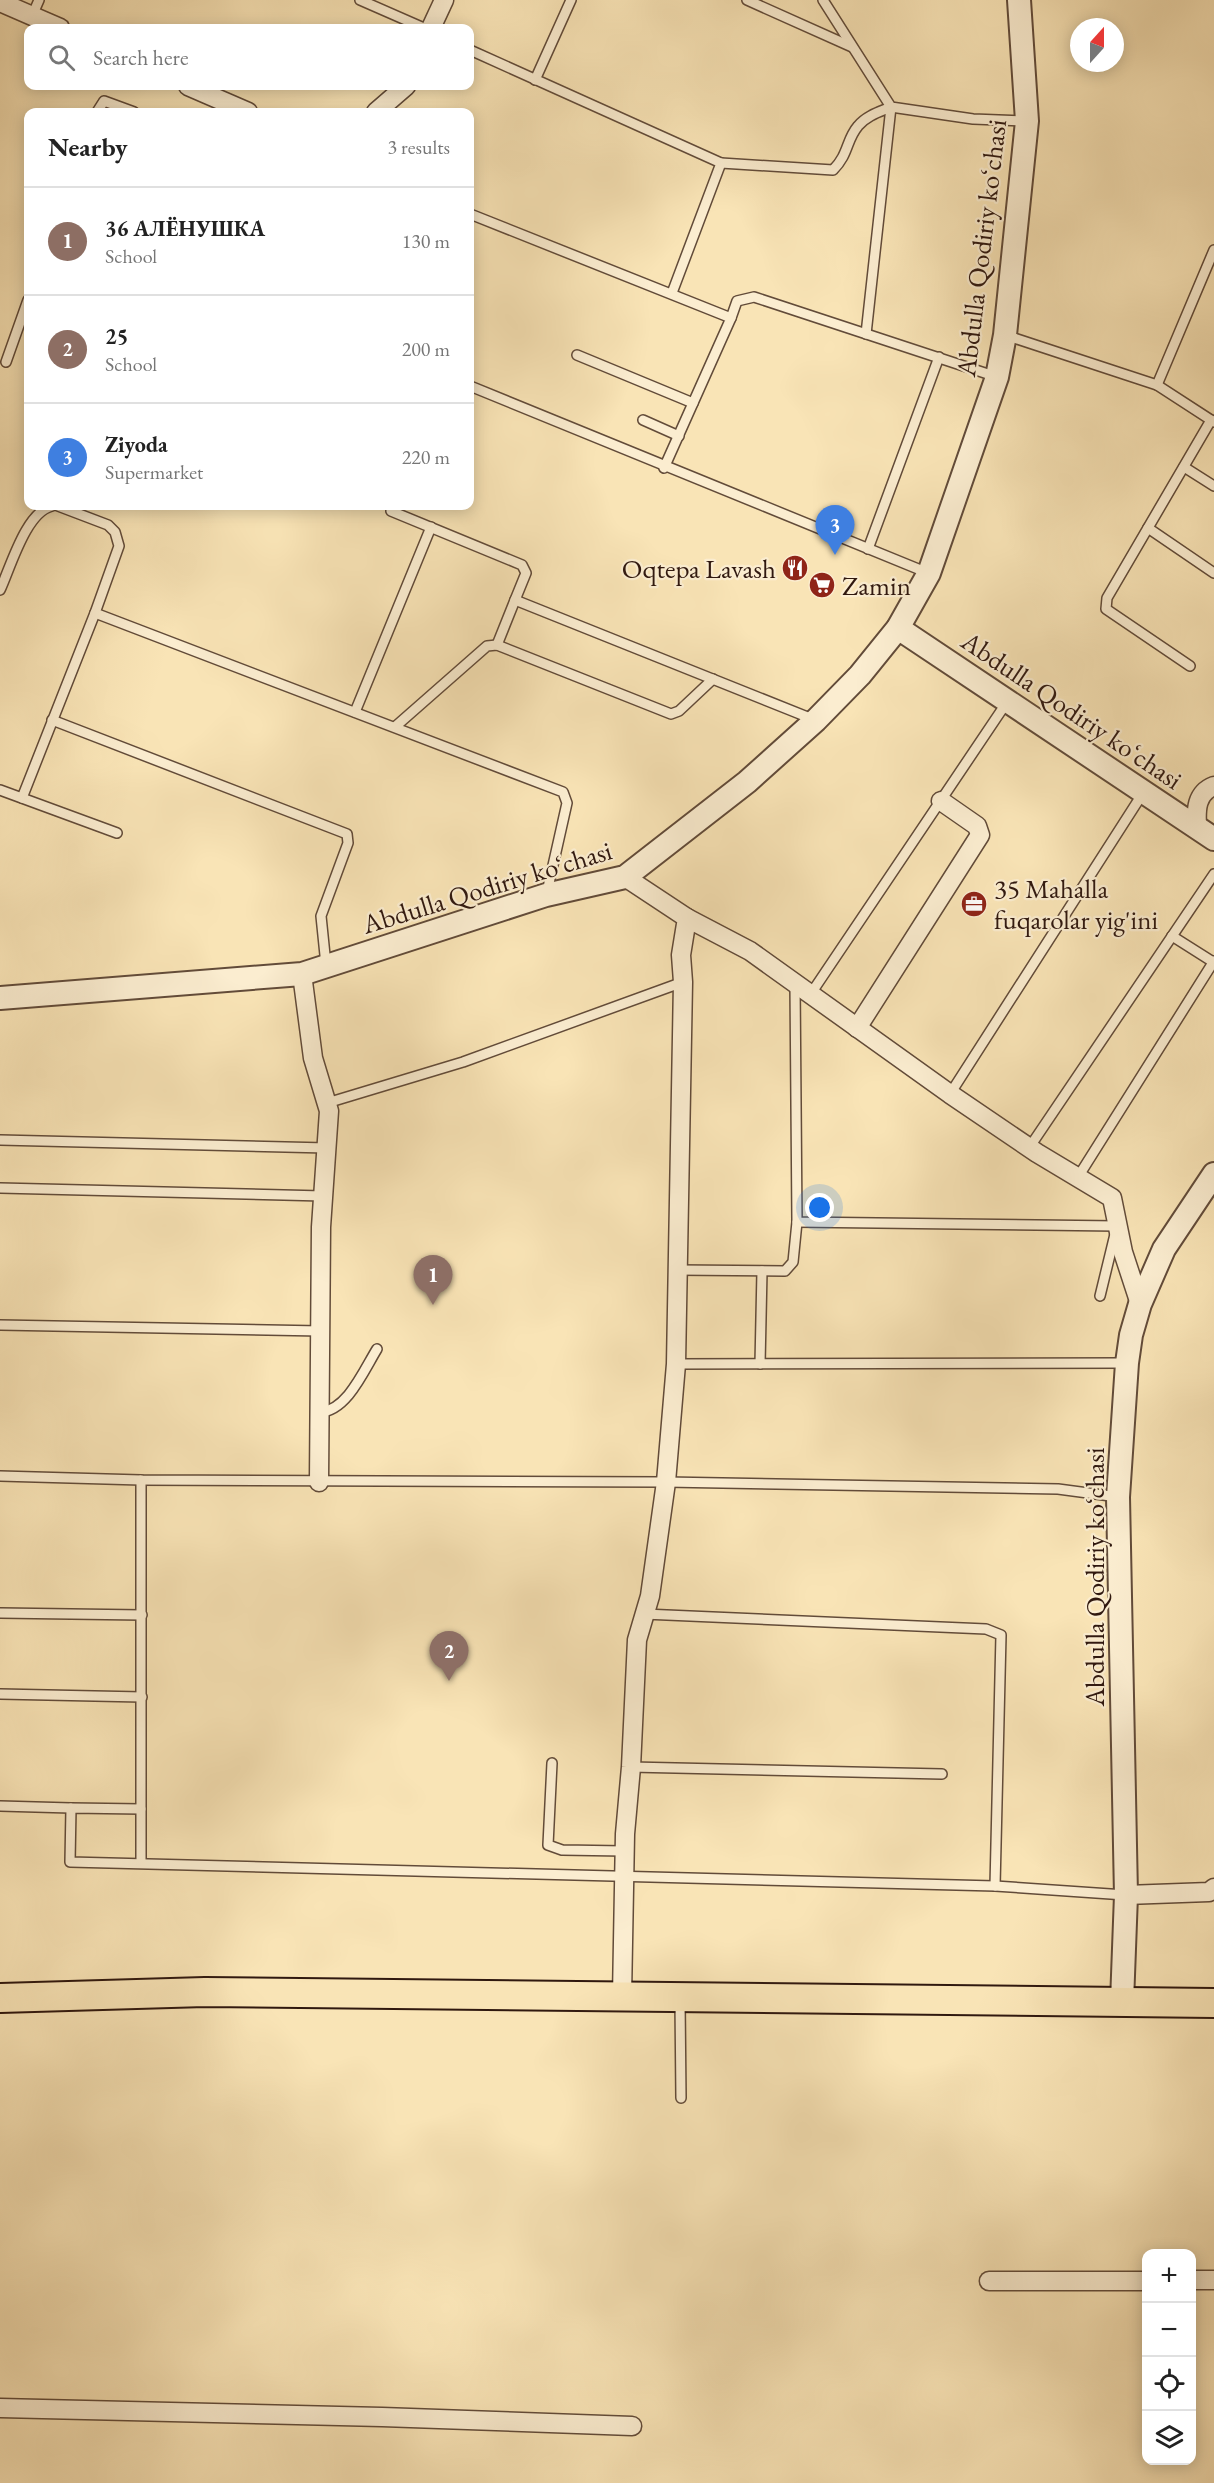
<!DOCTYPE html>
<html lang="en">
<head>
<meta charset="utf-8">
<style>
	:root { --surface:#fff; --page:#f2f2f2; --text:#222; --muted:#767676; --line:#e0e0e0; --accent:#db2777 }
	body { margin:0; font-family:"EB Garamond",serif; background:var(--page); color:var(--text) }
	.controls { position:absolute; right:18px; bottom:18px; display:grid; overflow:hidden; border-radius:12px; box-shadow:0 3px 15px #0003 }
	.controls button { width:54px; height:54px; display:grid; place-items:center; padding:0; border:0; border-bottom:2px solid var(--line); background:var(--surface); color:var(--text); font:30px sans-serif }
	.compass { position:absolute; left:1070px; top:18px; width:54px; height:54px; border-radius:50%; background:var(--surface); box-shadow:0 3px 15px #0003; rotate:21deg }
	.you { position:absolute; left:820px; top:1208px; width:21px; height:21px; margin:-15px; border:4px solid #fff; border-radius:50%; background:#1a73e8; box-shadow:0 0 0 9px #1a73e833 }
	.badge { display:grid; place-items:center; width:39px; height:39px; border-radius:50%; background:var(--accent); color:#fff; font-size:20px; font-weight:700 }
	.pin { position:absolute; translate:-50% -50px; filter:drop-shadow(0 2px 3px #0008) }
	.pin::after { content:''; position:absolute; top:32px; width:21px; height:18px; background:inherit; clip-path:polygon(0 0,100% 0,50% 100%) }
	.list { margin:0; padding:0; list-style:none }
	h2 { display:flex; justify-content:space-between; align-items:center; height:78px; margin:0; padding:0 24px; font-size:26px }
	h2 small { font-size:20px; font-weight:400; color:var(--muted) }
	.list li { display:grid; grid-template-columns:39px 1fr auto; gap:18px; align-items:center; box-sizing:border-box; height:108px; padding:0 24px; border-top:2px solid var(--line) }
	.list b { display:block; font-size:22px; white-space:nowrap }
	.list p { margin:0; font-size:20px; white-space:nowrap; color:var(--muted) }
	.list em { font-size:20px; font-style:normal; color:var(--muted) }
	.icon { flex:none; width:33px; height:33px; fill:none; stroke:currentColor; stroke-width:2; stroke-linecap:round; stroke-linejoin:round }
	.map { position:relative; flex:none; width:1214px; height:2483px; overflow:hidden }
	.search { position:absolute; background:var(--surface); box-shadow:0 3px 15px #0003; left:24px; top:24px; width:450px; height:66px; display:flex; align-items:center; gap:15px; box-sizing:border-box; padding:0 21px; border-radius:12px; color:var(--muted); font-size:22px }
	.panel { position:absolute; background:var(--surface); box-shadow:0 3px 15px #0003; left:24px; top:108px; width:450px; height:402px; border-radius:12px }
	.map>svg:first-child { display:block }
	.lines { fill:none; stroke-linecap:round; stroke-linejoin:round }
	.service-casing { stroke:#624b39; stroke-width:12 }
	.minor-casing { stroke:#624b39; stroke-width:21 }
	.tertiary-casing { stroke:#624b39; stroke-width:26 }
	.primary-casing { stroke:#30180f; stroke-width:32 }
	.service { stroke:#fbedd0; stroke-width:9 }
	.minor { stroke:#fbedd0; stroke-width:18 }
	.tertiary { stroke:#fbedd0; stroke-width:22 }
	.primary { stroke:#f9e4b6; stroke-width:28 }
	.labels { text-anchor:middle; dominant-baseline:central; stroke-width:4.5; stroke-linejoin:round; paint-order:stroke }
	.street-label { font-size:27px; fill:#30180f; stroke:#fbedd0 }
	.poi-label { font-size:27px; fill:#30180f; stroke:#fbedd0; text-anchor:start }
</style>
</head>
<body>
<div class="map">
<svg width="1214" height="2483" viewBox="0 0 1214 2483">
	<rect width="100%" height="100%" fill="#f9e4b6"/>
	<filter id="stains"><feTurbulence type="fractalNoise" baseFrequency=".00333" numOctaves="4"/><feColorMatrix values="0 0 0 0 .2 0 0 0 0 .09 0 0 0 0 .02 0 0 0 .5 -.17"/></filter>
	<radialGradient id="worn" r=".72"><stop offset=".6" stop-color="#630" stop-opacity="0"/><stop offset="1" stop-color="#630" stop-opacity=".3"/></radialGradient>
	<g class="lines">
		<defs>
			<g id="service">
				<polyline points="360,0 424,28"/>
				<polyline points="747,0 852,47"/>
				<polyline points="823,0 891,107 973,119 1027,121"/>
				<polyline points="32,16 39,0"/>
				<polyline points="470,50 721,163 672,293"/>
				<polyline points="535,80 571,0"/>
				<polyline points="97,112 104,101 134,112"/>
				<path d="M721,163L833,170C849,154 846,140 858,126C866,116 879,112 891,107L866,334"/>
				<polyline points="470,214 731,318 664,468"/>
				<polyline points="731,318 737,301 754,297 997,377"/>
				<polyline points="1005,335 1157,385 1214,250"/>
				<polyline points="577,355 693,403"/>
				<polyline points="6,362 28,300"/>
				<polyline points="1157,385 1214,422"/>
				<polyline points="470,386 928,573"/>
				<polyline points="643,420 679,436"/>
				<polyline points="1184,467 1214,486"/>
				<polyline points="58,506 108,525 115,532 119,546 95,613 563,792 567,803 547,892"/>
				<polyline points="391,511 522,565 526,573 515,600 815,720"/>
				<polyline points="1148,528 1214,573"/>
				<polyline points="868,549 939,357"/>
				<path d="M0,590C11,566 26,512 52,506"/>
				<polyline points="497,645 515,600"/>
				<polyline points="1190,666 1106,609 1107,598 1211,420"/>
				<polyline points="355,712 431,527"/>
				<polyline points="52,720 347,834 348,843 321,916 326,965"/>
				<polyline points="396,726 487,646 497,645 671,714 679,711 713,679"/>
				<polyline points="0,790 117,833"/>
				<polyline points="22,798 95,613"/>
				<polyline points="1172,936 1213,962"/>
				<polyline points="795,984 797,1222 1117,1226 1100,1296"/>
				<polyline points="810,995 1007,702"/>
				<polyline points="950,1094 1143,793"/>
				<polyline points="327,1103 463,1062 683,982"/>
				<polyline points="0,1140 327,1148"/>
				<polyline points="1029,1148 1214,874"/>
				<polyline points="1078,1177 1214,961"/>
				<polyline points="0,1188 323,1196"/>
				<polyline points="677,1270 785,1271 793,1262 797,1222"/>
				<polyline points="0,1325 321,1331"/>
				<polyline points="676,1364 1126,1363"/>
				<polyline points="760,1364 762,1271"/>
				<path d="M320,1412C347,1411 364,1370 377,1349"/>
				<polyline points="0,1476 141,1480 666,1482 1058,1489 1118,1497"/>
				<polyline points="141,1480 141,1809 71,1808 70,1862 995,1886 1125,1895"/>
				<polyline points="0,1613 142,1615"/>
				<polyline points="644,1614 986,1629 1001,1635 995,1886"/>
				<polyline points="0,1694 142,1697"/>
				<polyline points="552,1763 548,1845 562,1850 624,1851"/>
				<polyline points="631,1767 942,1774"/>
				<polyline points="0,1806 71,1808"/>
				<polyline points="141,1863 141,1809"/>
				<polyline points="680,2001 681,2098"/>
			</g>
			<g id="minor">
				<polyline points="0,2 60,28"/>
				<polyline points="431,28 444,0"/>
				<polyline points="188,86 248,112"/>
				<polyline points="376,112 406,86"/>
				<path d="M1197,826C1196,810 1196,793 1214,786"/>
				<polyline points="687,918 750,951 950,1094 1037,1153 1112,1198 1123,1252 1140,1304"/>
				<polyline points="302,974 313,1058 329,1111 321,1227 319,1482"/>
				<polyline points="857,1028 980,835 977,826 941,801"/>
				<polyline points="1126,1895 1209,1892 1214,1888"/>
				<polyline points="622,1996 625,1834 631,1767 637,1640 650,1596 666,1482 676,1364 683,982 681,955 687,918 625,877"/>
				<polyline points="1192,2280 1214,2280"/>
				<polyline points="989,2281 1146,2281"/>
				<polyline points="0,2408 382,2417 632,2426"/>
			</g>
			<g id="tertiary">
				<polyline points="898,628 1214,839"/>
				<polyline points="0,998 302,974 546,895 625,877 747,782 816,720 860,675 898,628 929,573 997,377 1005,335 1027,121 1019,0"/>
				<polyline points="1122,2002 1126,1895 1118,1497 1127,1363 1131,1335 1140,1304 1164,1249 1214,1174"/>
			</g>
			<polyline id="primary" points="0,1998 205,1992 1214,2003"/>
		</defs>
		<use href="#service" class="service-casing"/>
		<use href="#minor" class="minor-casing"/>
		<use href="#tertiary" class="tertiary-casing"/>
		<use href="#primary" class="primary-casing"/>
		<use href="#service" class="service"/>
		<use href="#minor" class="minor"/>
		<use href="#tertiary" class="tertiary"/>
		<use href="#primary" class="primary"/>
	</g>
	<defs>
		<symbol id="restaurant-disc" viewBox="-11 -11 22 22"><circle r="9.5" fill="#8f2418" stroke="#fbedd0"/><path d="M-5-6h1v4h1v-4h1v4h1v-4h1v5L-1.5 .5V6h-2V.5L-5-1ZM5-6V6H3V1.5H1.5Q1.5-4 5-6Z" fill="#fff"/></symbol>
		<symbol id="supermarket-disc" viewBox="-11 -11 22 22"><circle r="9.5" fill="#8f2418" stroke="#fbedd0"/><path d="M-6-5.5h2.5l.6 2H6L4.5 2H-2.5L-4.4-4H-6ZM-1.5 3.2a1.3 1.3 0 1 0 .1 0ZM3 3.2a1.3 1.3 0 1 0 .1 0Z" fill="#fff"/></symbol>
		<symbol id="office-disc" viewBox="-11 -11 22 22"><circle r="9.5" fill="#8f2418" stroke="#fbedd0"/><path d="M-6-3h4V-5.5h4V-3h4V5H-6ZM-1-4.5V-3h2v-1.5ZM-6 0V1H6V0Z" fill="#fff"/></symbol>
	</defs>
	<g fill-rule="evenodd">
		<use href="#restaurant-disc" x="780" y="553" width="30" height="30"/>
		<use href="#supermarket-disc" x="807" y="570" width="30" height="30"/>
		<use href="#office-disc" x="959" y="889" width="30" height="30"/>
	</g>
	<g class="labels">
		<g class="street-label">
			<text transform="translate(981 248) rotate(-83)">Abdulla Qodiriy koʻchasi</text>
			<text transform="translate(1072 710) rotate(34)">Abdulla Qodiriy koʻchasi</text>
			<text transform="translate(487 887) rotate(-17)">Abdulla Qodiriy koʻchasi</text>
			<text transform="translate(1094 1577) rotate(-90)">Abdulla Qodiriy koʻchasi</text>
		</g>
		<g class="poi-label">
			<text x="776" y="568" text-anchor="end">Oqtepa Lavash</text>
			<text x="842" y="585">Zamin</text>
			<text x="994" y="888">35 Mahalla<tspan x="994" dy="31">fuqarolar yig'ini</tspan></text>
		</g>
	</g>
	<rect width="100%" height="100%" filter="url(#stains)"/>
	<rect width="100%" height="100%" fill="url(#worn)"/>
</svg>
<div class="controls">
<button>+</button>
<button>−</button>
<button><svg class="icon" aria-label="locate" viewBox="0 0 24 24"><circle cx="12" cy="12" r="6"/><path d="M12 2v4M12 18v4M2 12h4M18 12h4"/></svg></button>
<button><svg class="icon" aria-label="layers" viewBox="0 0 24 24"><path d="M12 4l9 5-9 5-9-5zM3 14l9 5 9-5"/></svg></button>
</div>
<svg class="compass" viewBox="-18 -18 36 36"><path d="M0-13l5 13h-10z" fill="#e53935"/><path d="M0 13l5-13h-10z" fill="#767676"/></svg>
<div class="you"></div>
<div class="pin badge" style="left:433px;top:1305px;background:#8d6e63">1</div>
<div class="pin badge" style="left:449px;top:1681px;background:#8d6e63">2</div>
<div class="pin badge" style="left:835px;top:555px;background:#3f7fe0">3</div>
<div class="search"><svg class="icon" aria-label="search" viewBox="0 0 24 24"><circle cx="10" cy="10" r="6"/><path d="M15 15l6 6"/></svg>Search here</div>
<section class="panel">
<h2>Nearby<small>3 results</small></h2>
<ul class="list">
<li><span class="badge" style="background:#8d6e63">1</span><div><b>36 АЛЁНУШКА</b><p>School</p></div><em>130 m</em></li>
<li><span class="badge" style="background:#8d6e63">2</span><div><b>25</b><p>School</p></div><em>200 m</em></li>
<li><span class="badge" style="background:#3f7fe0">3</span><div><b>Ziyoda</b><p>Supermarket</p></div><em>220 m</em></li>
</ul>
</section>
</div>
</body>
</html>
